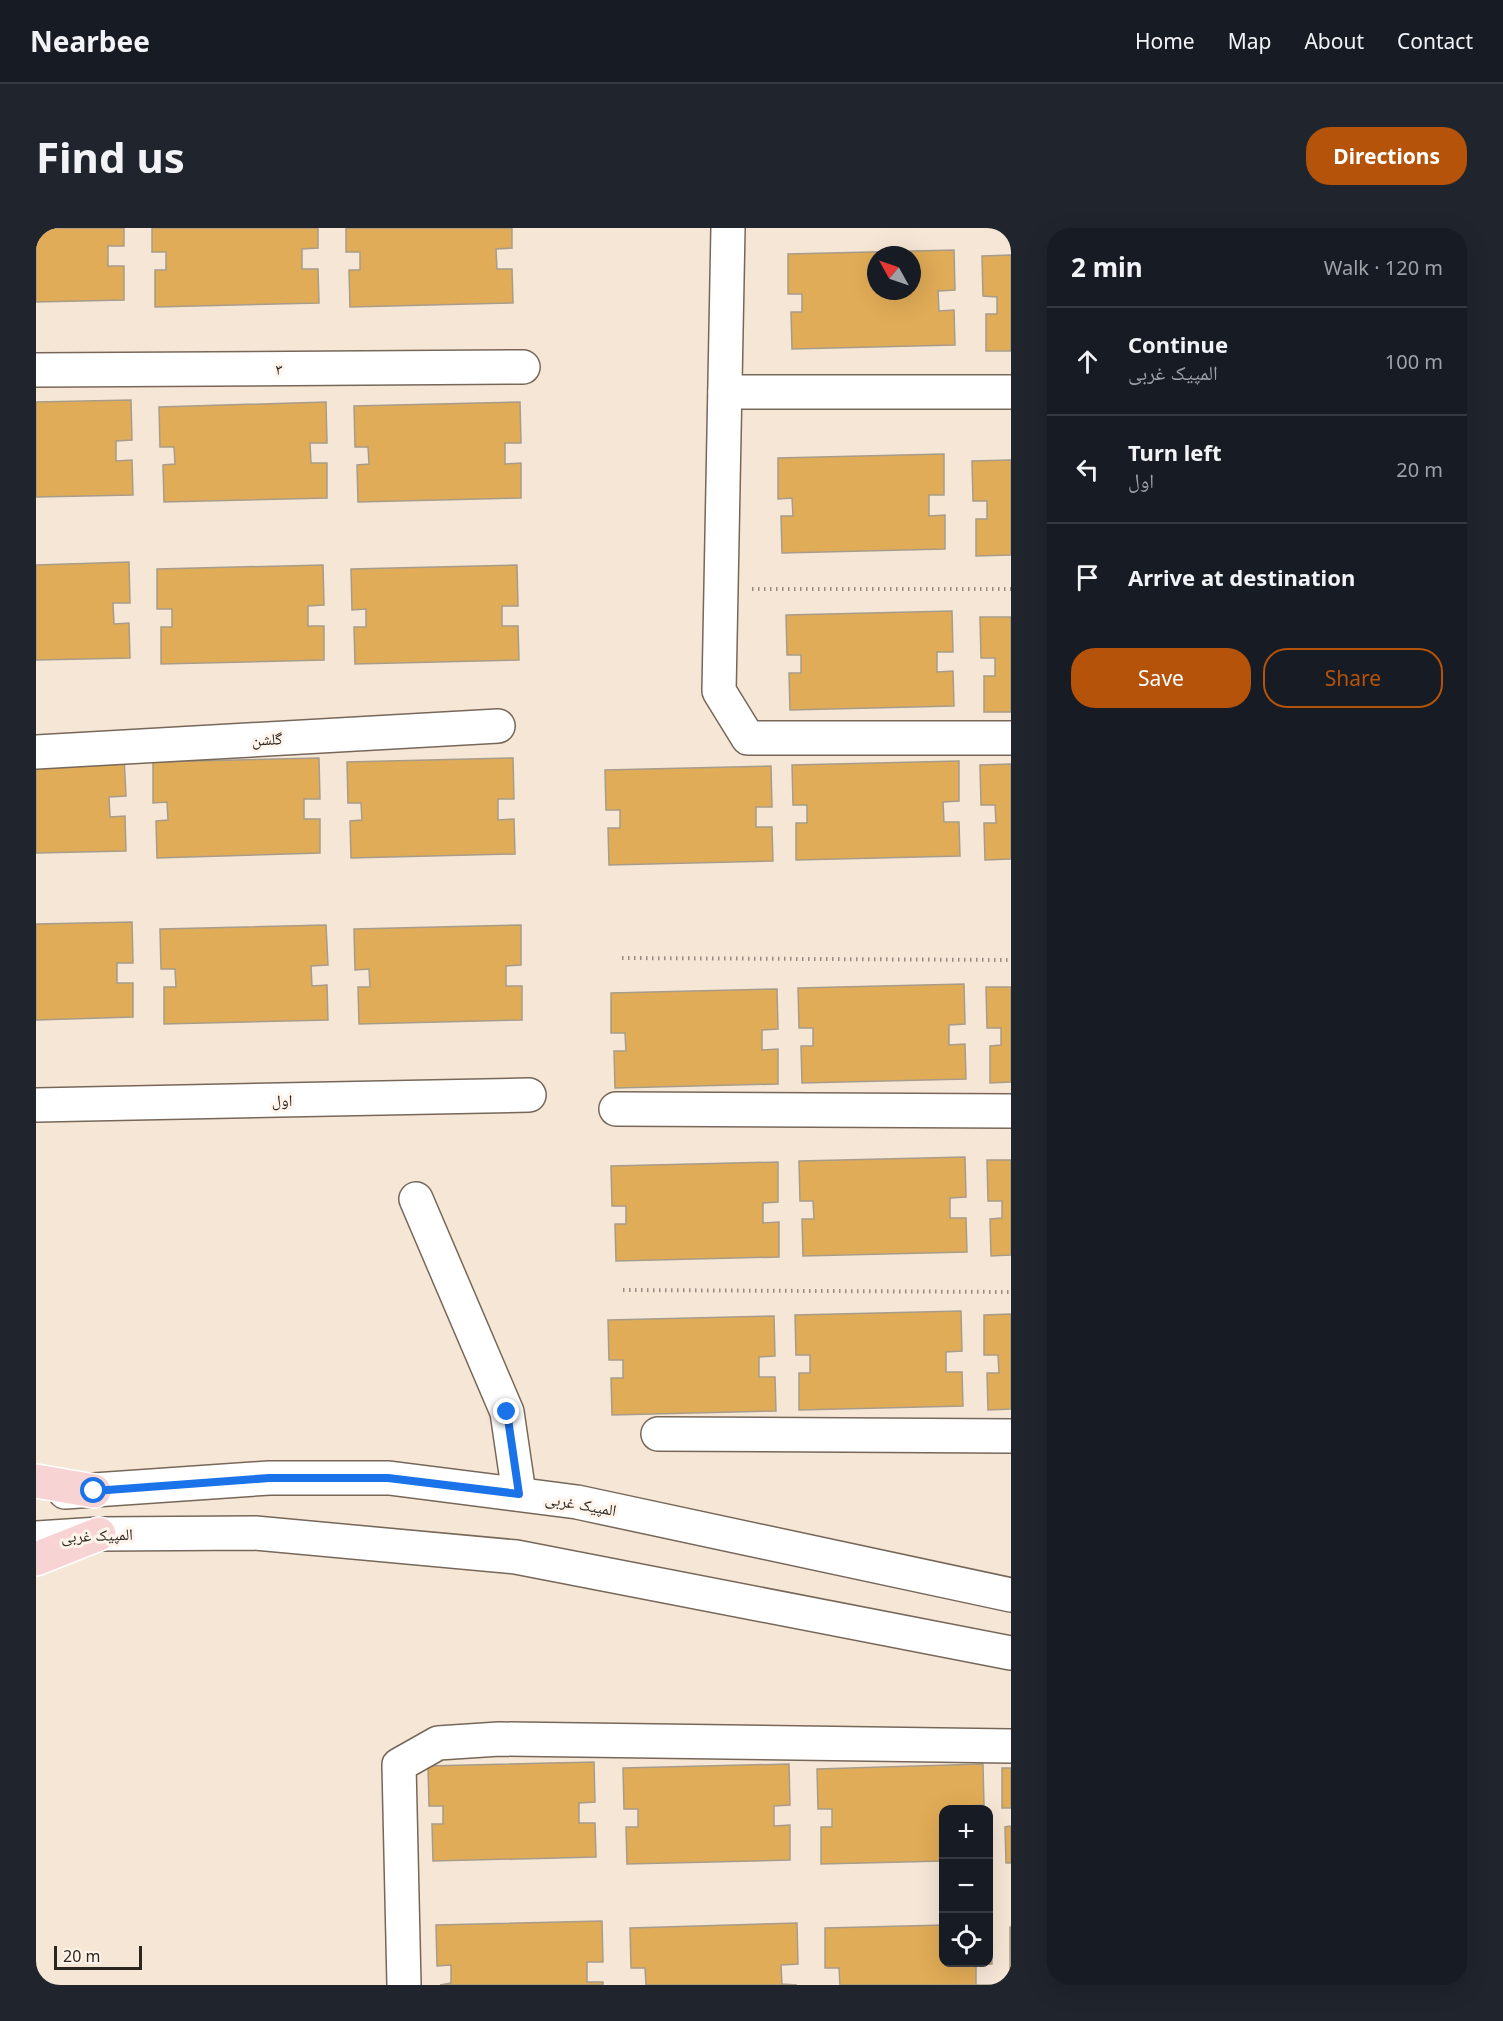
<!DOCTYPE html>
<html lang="en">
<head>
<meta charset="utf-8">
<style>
	:root { --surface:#171b24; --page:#20242c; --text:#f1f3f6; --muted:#9ea1a6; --line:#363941; --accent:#b45309 }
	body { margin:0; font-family:"Noto Sans","Noto Naskh Arabic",sans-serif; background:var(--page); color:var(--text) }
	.controls { position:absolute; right:18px; bottom:18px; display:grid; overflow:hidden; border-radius:12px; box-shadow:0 6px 24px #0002 }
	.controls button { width:54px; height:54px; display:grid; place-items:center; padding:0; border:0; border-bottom:2px solid var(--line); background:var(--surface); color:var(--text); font:30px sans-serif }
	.compass { position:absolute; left:831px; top:18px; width:54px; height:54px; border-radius:50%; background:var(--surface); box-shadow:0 6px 24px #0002; rotate:310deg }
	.scale { position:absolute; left:18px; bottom:15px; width:88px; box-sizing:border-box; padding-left:6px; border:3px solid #2c2620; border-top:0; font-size:16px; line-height:21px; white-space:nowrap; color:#2c2620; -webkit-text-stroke:4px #fef4eb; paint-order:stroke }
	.stop { position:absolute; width:18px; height:18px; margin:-14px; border:4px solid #1a73e8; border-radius:50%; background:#fff }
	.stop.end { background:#1a73e8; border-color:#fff; box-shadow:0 2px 6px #0008 }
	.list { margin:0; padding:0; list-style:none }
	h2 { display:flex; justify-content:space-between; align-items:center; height:78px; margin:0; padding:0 24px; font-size:26px }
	h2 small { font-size:20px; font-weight:400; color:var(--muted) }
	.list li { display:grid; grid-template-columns:39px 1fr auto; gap:18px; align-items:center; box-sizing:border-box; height:108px; padding:0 24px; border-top:2px solid var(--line) }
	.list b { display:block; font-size:22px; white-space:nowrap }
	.list p { margin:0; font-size:20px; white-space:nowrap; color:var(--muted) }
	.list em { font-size:20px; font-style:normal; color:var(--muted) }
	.actions { display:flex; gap:12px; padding:18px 24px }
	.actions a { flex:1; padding:14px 0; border:2px solid var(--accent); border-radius:24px; text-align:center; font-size:21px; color:var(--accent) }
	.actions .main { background:var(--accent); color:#fff }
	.icon { flex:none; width:33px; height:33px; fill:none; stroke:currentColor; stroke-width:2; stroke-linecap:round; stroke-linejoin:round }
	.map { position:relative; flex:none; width:975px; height:1757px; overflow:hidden; border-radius:24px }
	header { display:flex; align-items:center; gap:36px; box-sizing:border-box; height:84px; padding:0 30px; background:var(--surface); border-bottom:2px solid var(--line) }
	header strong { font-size:28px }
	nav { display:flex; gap:33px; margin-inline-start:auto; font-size:21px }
	.intro { display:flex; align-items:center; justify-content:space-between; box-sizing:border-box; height:144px; padding:0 36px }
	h1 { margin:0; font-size:42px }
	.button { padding:15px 27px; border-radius:24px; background:var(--accent); color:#fff; font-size:21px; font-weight:700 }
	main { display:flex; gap:36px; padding:0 36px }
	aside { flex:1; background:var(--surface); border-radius:24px; box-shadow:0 6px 24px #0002 }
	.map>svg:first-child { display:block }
	.building { fill:#e1ac57; stroke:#a79c8a; stroke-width:1.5; fill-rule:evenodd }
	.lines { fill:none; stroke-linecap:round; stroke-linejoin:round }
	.minor-casing { stroke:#766759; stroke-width:36 }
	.major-casing { stroke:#fff; stroke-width:36 }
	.path { stroke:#978c81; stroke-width:4; stroke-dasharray:1.5 4.5; stroke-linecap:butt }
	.minor { stroke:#fff; stroke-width:33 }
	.major { stroke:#f7d4d3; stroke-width:33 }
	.route { stroke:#1a73e8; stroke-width:8 }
	.labels { text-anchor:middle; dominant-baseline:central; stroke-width:6; stroke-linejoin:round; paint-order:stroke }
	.street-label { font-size:16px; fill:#2c2620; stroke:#fef4eb }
</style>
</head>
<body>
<header>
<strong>Nearbee</strong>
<nav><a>Home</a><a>Map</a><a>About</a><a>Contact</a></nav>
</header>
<div class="intro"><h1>Find us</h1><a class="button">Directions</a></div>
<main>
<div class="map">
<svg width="975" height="1757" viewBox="0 0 975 1757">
	<rect width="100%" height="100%" fill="#f6e6d6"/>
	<g class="building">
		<polygon points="0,0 88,0 88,18 72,18 72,38 88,38 88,72 0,74"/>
		<polygon points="116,0 282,0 282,20 266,21 266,41 282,41 283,75 119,79 119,42 130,42 130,24 116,24"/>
		<polygon points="310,0 476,0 476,20 460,21 461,41 476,41 477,75 314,79 313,42 324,42 324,24 310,24"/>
		<path d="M918,22L919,62L902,63L903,83L918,82L919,117L756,121L755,84H766V66H752V26ZM840,27H876V63H840Z"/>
		<polygon points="975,27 975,123 950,123 950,86 961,86 961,69 947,68 946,28"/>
		<polygon points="95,172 96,212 80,213 80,233 96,232 97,267 0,269 0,174"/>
		<polygon points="290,174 291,215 274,215 275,235 291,235 291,270 128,274 127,237 139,236 138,219 124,219 123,179"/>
		<polygon points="484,174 485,215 469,215 469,236 485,235 485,270 322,274 321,237 333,236 332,219 319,219 318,178"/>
		<polygon points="908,226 908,267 893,267 893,288 909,287 909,321 746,325 745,288 757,288 756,270 742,271 742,230"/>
		<polygon points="975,232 975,327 940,328 940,291 951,291 951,273 937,273 936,233"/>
		<polygon points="93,334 94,375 77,375 78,396 93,395 94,430 0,432 0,337"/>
		<polygon points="287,337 288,377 272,378 272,398 288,398 288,432 125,436 125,399 136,399 136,381 121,381 121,341"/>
		<polygon points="481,337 482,378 466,378 466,398 482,398 483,432 319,436 318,399 330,399 330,381 316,382 315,341"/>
		<polygon points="916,383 917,424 901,424 901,444 917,443 918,478 754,482 753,445 765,445 765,427 751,427 750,387"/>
		<polygon points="944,389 975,389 975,484 948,484 948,448 959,448 959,430 945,430"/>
		<polygon points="88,528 90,568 73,569 74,589 89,588 90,623 0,625 0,530"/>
		<polygon points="283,530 284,571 268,571 268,591 284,591 284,625 121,630 120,593 132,592 131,574 117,575 117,534"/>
		<polygon points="477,530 478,571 462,571 462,592 478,591 479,626 315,630 314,593 326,592 325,575 312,575 311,534"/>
		<polygon points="923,533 923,573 907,574 908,594 923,594 924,628 760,632 760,595 771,595 771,577 757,577 756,537"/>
		<polygon points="975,536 975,631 949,632 948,595 960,595 959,577 945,577 944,537"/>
		<polygon points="735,538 736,579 720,579 720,599 736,599 737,633 573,637 572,600 584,600 584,582 570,582 569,542"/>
		<polygon points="96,694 97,735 81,735 81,755 97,755 97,789 0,792 0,696"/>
		<polygon points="290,697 292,737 275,738 276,758 291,757 292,792 128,796 128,759 140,759 139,741 125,741 124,701"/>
		<polygon points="485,697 485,737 470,738 470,758 486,758 486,792 323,796 322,759 334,759 333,741 319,742 318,701"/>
		<polygon points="928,756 929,796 913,797 913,817 929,816 930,851 766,855 765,818 777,818 777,800 763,800 762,760"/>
		<polygon points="950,759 975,759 975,854 954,855 954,818 965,817 965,800 951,800"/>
		<polygon points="741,761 742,801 726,802 726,822 742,821 742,856 579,860 578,823 590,823 589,805 575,805 575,765"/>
		<polygon points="929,929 930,969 914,970 914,990 930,990 931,1024 767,1028 766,991 778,991 777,973 764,973 763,933"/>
		<polygon points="951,932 975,932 975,1027 955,1028 954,991 966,990 966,973 952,973"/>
		<polygon points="742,934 742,974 727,975 727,995 743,994 743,1029 580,1033 579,996 590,996 590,978 576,978 575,938"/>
		<polygon points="925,1083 926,1123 910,1124 910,1144 926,1144 927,1178 763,1182 763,1145 774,1145 774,1127 760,1127 759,1087"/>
		<polygon points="975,1086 975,1181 952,1182 951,1145 963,1145 962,1127 948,1127 948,1087"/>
		<polygon points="738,1088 739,1128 723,1129 723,1149 739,1149 740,1183 576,1187 575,1150 587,1150 587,1132 573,1132 572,1092"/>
		<polygon points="558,1534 559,1574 543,1575 543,1595 559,1595 560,1629 397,1633 396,1596 407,1596 407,1578 393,1578 392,1538"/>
		<polygon points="753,1536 754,1577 738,1578 738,1598 754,1597 754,1632 591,1636 590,1599 602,1599 602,1581 588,1581 587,1540"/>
		<polygon points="947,1536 948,1577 932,1578 932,1582 908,1582 908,1633 785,1636 785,1599 796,1599 796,1581 782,1581 781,1541"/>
		<rect x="966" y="1540" width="9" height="40"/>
		<polygon points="975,1598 975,1635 970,1635 969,1599"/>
		<polygon points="566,1693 567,1734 551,1734 551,1754 567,1754 567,1757 404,1757 415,1755 415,1737 401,1738 400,1697"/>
		<polygon points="761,1695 762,1736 745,1737 746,1756 761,1757 610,1757 609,1740 595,1740 594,1700"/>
		<polygon points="952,1696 955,1696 956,1736 940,1737 940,1757 956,1757 804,1757 803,1740 789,1740 789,1700 908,1697 908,1734 952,1734"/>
		<rect x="974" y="1699" width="1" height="41"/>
	</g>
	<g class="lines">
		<defs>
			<g id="minor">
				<polyline points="692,0 683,463 712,510 975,510"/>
				<polyline points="0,142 487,139"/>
				<polyline points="689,164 975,164"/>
				<polyline points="0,524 462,498"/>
				<polyline points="0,877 493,867"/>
				<polyline points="580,881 975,883"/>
				<polyline points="380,971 471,1184 483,1266"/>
				<polyline points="622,1206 975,1208"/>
				<polyline points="29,1264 233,1250 353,1250 541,1274 975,1367"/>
				<polyline points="0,1310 63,1306 219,1305 480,1329 975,1425"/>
				<polyline points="368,1757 363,1537 402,1515 463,1511 975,1518"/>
			</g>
			<g id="major">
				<polyline points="0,1253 58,1263"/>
				<polyline points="0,1331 63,1306"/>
			</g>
		</defs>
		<use href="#minor" class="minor-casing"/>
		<use href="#major" class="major-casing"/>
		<g class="path">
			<polyline points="716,361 975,361"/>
			<polyline points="586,730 975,732"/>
			<polyline points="587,1062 975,1064"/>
		</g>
		<use href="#minor" class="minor"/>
		<use href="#major" class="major"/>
	</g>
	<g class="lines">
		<polyline class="route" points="58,1263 233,1250 352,1250 483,1266 471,1184"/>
	</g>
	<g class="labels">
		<g class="street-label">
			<text x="243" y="141">۳</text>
			<text transform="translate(231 511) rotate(-3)">گلشن</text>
			<text transform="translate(246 872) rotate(-1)">اول</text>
			<text transform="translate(545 1276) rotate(10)">المپیک غربی</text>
			<text transform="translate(61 1307) rotate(-2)">المپیک غربی</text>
		</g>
	</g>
</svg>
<div class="controls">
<button>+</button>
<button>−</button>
<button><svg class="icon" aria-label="locate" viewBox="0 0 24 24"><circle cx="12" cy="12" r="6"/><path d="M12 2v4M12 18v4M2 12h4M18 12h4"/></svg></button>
</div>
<svg class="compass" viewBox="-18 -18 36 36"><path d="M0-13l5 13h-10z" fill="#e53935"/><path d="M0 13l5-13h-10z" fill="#9ea1a6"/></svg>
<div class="scale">20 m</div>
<div class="stop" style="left:58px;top:1263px"></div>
<div class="stop end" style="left:471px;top:1184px"></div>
</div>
<aside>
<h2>2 min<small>Walk · 120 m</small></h2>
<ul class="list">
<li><svg class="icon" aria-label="ahead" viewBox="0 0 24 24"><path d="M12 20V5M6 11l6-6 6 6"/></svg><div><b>Continue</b><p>المپیک غربی</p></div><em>100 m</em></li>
<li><svg class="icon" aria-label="left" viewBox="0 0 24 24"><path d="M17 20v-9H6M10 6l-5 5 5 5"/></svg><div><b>Turn left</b><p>اول</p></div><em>20 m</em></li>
<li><svg class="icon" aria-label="arrive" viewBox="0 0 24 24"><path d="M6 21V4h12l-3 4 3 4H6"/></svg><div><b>Arrive at destination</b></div></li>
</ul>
<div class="actions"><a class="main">Save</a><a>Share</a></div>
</aside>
</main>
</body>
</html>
